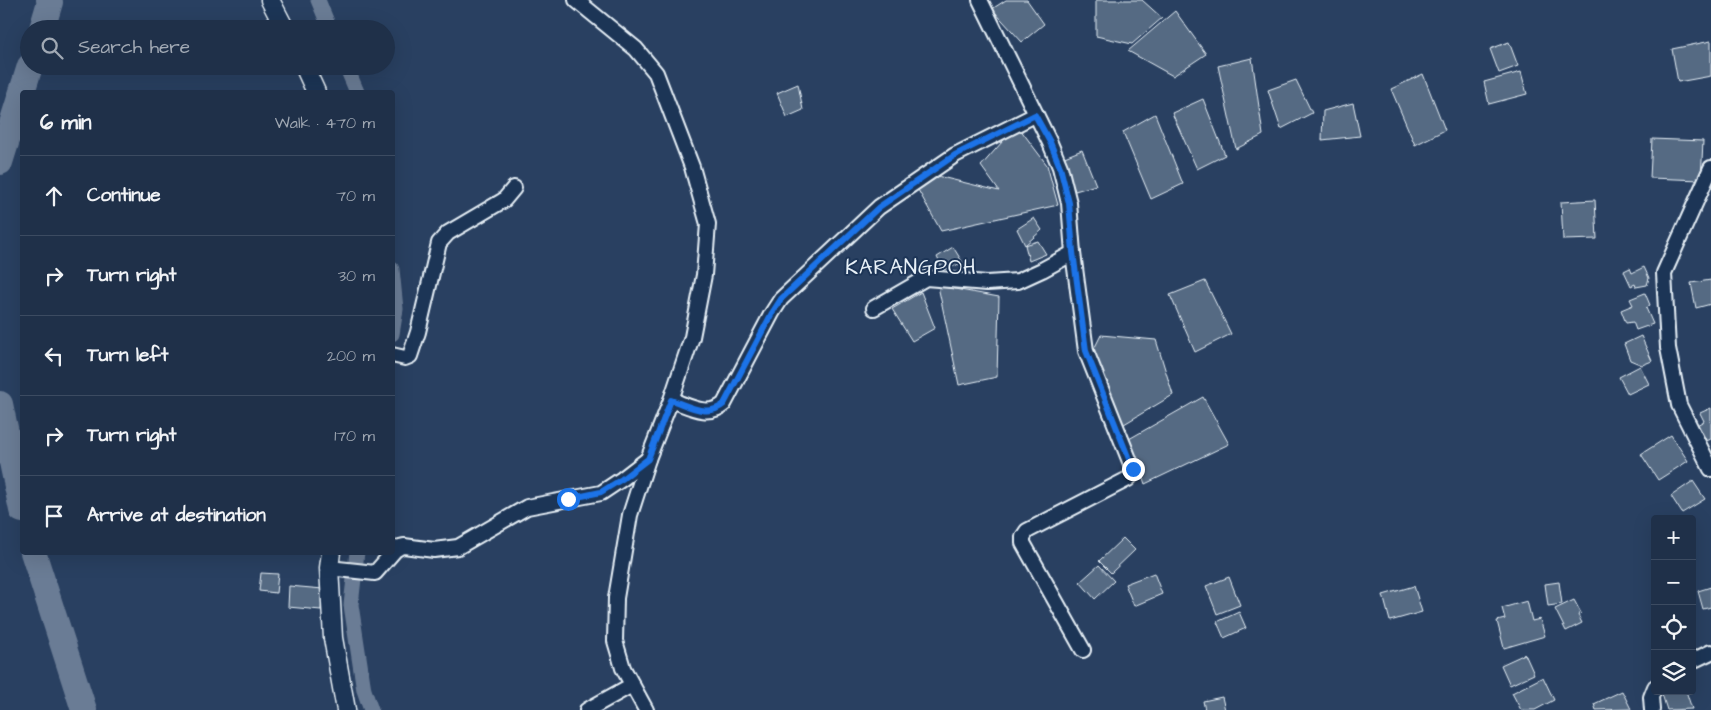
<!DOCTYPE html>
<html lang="en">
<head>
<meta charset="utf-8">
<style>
	:root { --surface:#1f3049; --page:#2c3c53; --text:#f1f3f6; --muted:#a1a9b4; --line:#3c4b61 }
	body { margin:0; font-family:"Architects Daughter",sans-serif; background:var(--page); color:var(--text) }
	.controls { position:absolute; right:15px; bottom:15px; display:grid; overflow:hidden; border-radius:5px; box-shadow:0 5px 20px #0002 }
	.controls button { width:45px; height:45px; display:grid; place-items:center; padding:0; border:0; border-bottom:1px solid var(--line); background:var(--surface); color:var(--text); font:25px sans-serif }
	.stop { position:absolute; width:15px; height:15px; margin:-11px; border:4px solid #1a73e8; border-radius:50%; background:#fff }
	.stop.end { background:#1a73e8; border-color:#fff; box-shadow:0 1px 5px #0008 }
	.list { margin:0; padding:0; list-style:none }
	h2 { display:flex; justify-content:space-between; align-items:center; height:65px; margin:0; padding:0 20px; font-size:21px }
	h2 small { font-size:16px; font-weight:400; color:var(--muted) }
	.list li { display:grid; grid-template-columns:32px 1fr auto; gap:15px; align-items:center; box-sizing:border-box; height:80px; padding:0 20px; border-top:1px solid var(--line) }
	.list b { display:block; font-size:19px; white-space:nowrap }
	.list em { font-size:16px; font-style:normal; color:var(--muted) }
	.icon { flex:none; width:28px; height:28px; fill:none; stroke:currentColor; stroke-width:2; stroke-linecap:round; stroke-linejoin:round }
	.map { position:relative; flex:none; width:1711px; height:710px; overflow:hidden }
	.search { position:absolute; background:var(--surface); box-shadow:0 5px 20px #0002; left:20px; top:20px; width:375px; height:55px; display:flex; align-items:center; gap:12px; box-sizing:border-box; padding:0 18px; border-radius:28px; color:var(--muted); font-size:19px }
	.panel { position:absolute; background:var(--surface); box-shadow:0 5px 20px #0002; left:20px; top:90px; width:375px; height:465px; border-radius:5px }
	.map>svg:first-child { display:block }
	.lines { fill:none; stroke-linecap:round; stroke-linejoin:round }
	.canal { stroke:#6b7c95; stroke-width:15 }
	.river { stroke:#6b7c95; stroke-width:26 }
	.building { fill:#556a83; stroke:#e8f1f8 }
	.minor-casing { stroke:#e8f1f8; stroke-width:18 }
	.major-casing { stroke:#e8f1f8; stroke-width:21 }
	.minor { stroke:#1d3557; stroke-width:14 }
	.major { stroke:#1d3557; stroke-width:18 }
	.route { stroke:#1a73e8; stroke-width:6 }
	.labels { text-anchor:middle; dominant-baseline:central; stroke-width:4; stroke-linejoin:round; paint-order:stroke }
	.quarter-label { font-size:21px; letter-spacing:1px; fill:#e8f1f8; stroke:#1d3557 }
</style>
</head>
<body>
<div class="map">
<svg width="1711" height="710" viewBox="0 0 1711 710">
	<rect width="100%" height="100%" fill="#294061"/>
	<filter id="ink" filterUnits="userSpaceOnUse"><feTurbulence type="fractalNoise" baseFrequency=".02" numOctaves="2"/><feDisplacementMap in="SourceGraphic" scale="10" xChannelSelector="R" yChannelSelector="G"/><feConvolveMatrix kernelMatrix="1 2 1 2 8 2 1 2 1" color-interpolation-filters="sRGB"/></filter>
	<g filter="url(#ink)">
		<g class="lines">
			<g class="canal">
				<polyline points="318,0 330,29"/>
				<polyline points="346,66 357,92"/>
				<polyline points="392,269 396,309 392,334"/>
				<polyline points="357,552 351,605 364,690 371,710"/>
			</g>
			<g class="river">
				<polyline points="42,29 50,2 49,0"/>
				<polyline points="0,162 30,66"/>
				<polyline points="0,404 22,510"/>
				<polyline points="33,552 84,710"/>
			</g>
		</g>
		<g class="building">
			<polygon points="1006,0 1027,0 1044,24 1022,42 992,9"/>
			<polygon points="1096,0 1142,0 1162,18 1132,44 1096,36"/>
			<polygon points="1175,11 1206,54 1173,76 1128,51"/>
			<polygon points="1711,41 1711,76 1678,82 1672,49"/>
			<polygon points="1509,42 1518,66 1499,73 1490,49"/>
			<polygon points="1252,58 1263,135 1236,149 1218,66"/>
			<polygon points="1521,72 1527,94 1489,104 1484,82"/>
			<polygon points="1423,74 1445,130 1415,145 1391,89"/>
			<polygon points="1296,80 1312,113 1281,129 1268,90"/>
			<polygon points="798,84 803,110 787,117 777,93"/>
			<polygon points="1203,99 1225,155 1197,169 1172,113"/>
			<polygon points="1353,103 1360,136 1322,140 1323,111"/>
			<polygon points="1155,114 1183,184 1151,199 1123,132"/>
			<polygon points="1017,125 1047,165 1058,205 941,231 917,188 937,176 999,191 981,166"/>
			<polygon points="1652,139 1703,141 1701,180 1650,178"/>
			<polygon points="1082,150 1096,185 1075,191 1062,158"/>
			<polygon points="1595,200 1597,239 1563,240 1561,202"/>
			<polygon points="1034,218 1042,230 1025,245 1017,229"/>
			<polygon points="1038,241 1046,254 1029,261 1025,245"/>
			<polygon points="953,247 963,263 943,270 937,257"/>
			<polygon points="1644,267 1649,278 1647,285 1636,287 1635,284 1631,286 1624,271 1630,268 1632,273"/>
			<polygon points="1711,280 1711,304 1696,308 1691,283"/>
			<polygon points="1205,281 1231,334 1195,352 1170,295"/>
			<polygon points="938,286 999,297 997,377 959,385"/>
			<polygon points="921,292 935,328 912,341 892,309"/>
			<polygon points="1645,293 1650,305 1646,308 1653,324 1636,330 1633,322 1626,323 1621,310 1633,305 1630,299"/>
			<polygon points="1101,335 1156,340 1173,395 1119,427 1091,355"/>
			<polygon points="1641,336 1652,361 1642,365 1630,360 1624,344"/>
			<polygon points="1640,366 1649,384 1628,394 1619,377"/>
			<polygon points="1203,397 1229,444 1145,484 1129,439"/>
			<polygon points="1711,408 1711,439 1702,443 1695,426 1704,421 1700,413"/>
			<polygon points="1671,435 1688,461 1658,480 1641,454"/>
			<polygon points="1693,481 1705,499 1682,513 1671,496"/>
			<polygon points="1123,538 1135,550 1111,573 1099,561"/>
			<polygon points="1099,565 1114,581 1095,599 1080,582"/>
			<polygon points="261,573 278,574 276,593 259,591"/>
			<polygon points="1154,573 1162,594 1134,606 1125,584"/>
			<polygon points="1229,577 1240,605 1217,614 1206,586"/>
			<polygon points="1559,582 1562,604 1548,606 1545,584"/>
			<polygon points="289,586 323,589 321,610 288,607"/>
			<polygon points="1414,586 1422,612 1390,621 1383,595"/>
			<polygon points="1711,587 1711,607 1703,609 1698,591"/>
			<polygon points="1574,600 1581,613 1578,615 1582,623 1566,631 1555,609"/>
			<polygon points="1527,601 1532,621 1540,619 1545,636 1504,648 1497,621 1505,619 1502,608"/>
			<polygon points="1239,612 1246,628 1224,638 1217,622"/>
			<polygon points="1525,654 1534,674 1510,685 1501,665"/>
			<polygon points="1543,677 1554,700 1535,710 1521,710 1512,693"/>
			<polygon points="1622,691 1631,709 1596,710 1594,704"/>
			<polygon points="1672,691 1686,691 1692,709 1667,710 1662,694"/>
			<polygon points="1222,697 1225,710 1205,710 1203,701"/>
		</g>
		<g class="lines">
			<defs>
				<g id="minor">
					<polyline points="576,0 636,49 656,73 692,167 708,224 704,275 692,337 671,400 648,459 630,515 616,598 615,641 623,668 646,710"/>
					<polyline points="980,0 1050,143 1060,167 1069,203 1073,253 1086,351 1133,469 1132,475 1128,479 1027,531 1023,537 1023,543 1083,650"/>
					<polyline points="1711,168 1664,273 1668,348 1679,405 1711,469"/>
					<polyline points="874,308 926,278 987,283 1018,281 1042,270 1073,253"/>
					<polyline points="392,355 405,358 410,356 418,332 439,243 448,233 504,200 514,188"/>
					<path d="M671,400C689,406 708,418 724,404L772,313L781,299L879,207L955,155L1035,115"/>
					<polyline points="329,568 375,573 395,550 400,547 404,546 434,550 458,547 527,507 601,493 622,479 648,459"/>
					<polyline points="1692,661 1711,652"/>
					<polyline points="587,710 632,685"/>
					<polyline points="1652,710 1651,697 1655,687"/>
				</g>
				<g id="major">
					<polyline points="270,0 285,29"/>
					<polyline points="304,66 316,92"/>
					<polyline points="331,552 329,568 333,638 346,710"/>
				</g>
			</defs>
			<use href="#minor" class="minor-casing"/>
			<use href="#major" class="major-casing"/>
			<use href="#minor" class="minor"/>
			<use href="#major" class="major"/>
		</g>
	</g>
	<g class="lines" filter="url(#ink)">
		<path class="route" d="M568,499L601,492L622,479L648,459L671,400C689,406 708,418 724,404L772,313L781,299L879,207L955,155L1035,115L1050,142L1060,167L1069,203L1073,252L1086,351L1133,469"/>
	</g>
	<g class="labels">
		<g class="quarter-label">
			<text x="911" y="267">KARANGPOH</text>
		</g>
	</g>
</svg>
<div class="controls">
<button>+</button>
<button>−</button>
<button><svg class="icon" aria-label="locate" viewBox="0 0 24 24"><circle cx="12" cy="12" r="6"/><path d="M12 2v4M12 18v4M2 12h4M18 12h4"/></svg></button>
<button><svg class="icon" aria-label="layers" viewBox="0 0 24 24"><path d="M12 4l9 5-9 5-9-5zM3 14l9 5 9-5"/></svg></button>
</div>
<div class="stop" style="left:568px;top:499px"></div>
<div class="stop end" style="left:1133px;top:469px"></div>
<div class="search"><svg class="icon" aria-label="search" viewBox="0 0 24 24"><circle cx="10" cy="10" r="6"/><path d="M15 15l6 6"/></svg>Search here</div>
<section class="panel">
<h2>6 min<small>Walk · 470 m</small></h2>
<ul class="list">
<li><svg class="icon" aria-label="ahead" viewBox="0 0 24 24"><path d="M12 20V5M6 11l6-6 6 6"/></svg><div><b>Continue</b></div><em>70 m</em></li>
<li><svg class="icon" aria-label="right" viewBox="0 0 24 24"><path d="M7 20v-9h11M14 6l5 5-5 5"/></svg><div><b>Turn right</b></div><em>30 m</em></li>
<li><svg class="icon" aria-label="left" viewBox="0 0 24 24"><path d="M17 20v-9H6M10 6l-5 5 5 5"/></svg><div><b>Turn left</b></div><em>200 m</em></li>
<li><svg class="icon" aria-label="right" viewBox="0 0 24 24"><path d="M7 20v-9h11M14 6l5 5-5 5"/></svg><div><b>Turn right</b></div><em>170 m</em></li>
<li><svg class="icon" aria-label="arrive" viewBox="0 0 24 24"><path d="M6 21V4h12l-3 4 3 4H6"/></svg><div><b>Arrive at destination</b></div></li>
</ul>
</section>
</div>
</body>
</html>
